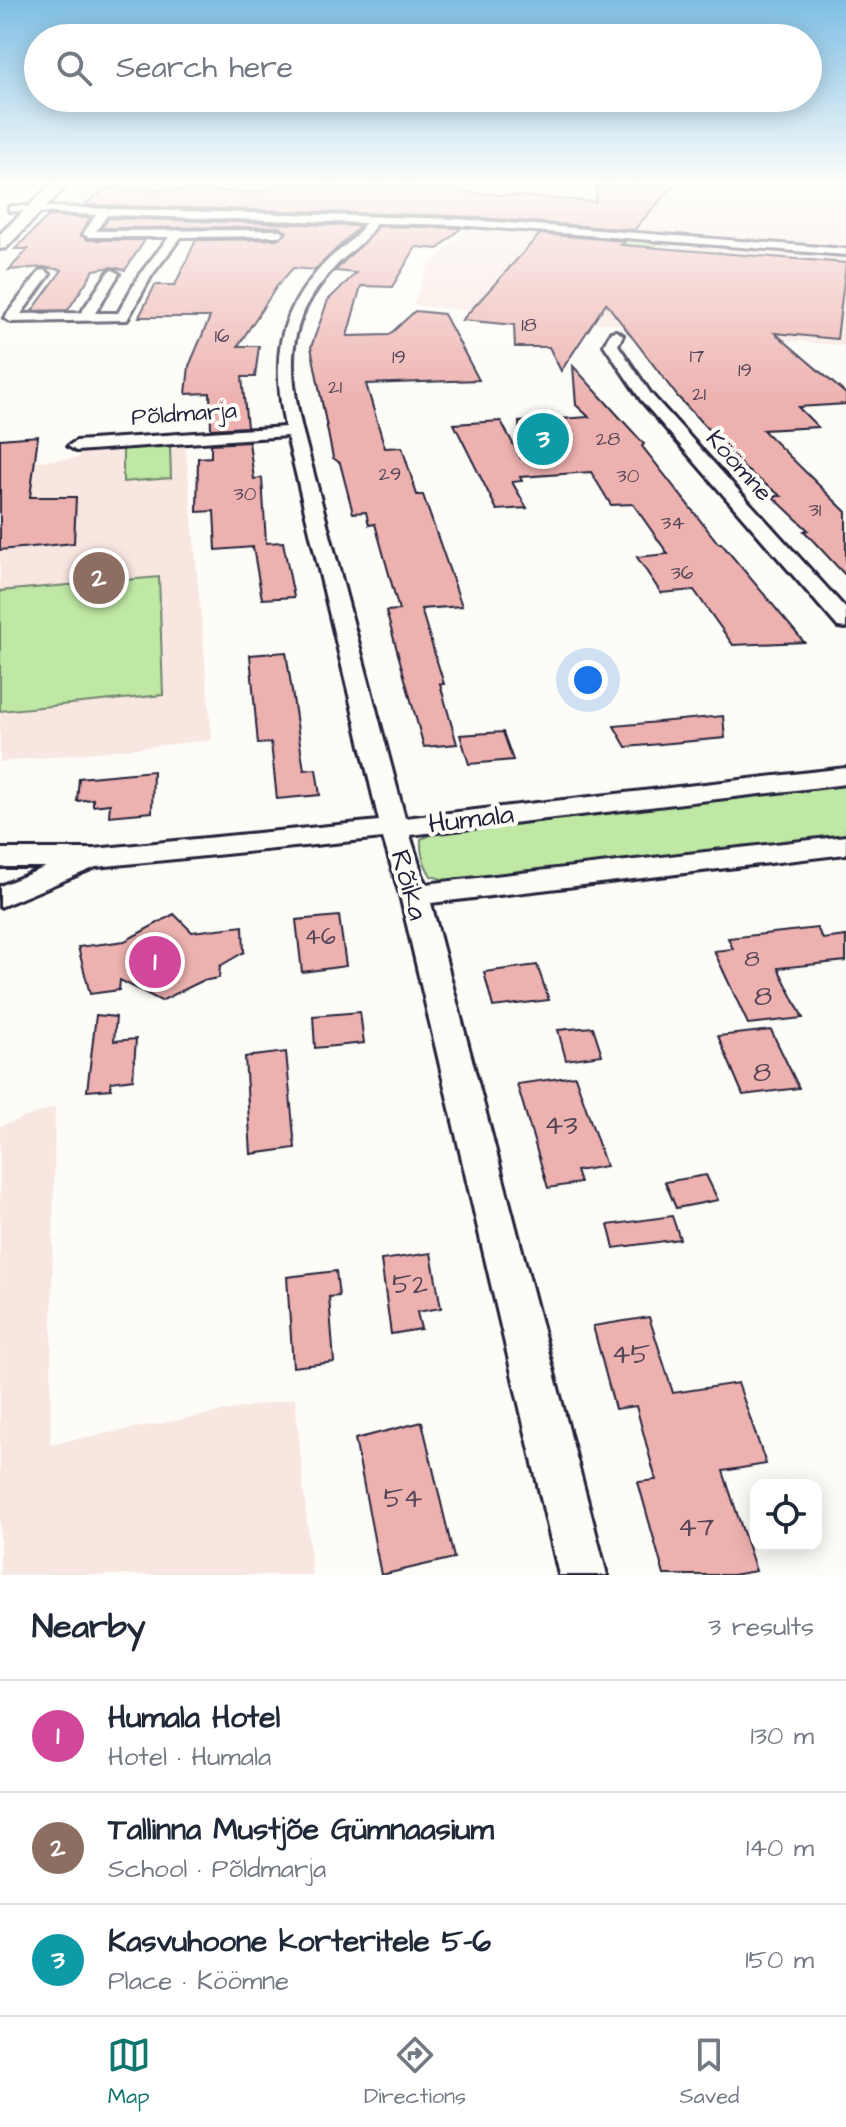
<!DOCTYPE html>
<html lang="en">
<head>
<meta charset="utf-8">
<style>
	:root { --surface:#fff; --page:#f6f6f7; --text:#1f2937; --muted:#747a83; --line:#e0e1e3; --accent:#0f766e }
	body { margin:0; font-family:"Architects Daughter",sans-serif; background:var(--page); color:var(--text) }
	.controls { position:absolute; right:24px; bottom:24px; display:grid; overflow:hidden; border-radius:16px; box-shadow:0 4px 20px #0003 }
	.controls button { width:72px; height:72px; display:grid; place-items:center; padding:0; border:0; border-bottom:2px solid var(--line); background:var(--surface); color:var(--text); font:40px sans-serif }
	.you { position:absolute; left:588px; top:680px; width:28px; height:28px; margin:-20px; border:6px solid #fff; border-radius:50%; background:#1a73e8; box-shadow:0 0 0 12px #1a73e833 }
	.badge { display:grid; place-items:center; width:52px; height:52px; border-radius:50%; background:var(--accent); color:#fff; font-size:26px; font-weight:700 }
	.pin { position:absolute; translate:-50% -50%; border:4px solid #fff; box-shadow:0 2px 8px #0006 }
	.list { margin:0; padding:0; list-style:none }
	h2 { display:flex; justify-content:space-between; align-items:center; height:104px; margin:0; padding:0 32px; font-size:34px }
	h2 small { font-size:26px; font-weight:400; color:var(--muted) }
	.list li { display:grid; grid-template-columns:52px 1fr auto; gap:24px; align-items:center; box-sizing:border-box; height:112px; padding:0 32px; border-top:2px solid var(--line) }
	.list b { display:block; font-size:30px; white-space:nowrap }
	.list p { margin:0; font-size:26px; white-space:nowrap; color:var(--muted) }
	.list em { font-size:26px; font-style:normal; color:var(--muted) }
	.icon { flex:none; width:44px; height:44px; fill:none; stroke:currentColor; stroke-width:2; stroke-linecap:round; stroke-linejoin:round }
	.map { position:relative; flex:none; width:846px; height:1575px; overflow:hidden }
	.search { position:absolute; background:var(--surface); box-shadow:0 4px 20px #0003; left:24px; right:24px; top:24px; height:88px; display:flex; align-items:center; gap:20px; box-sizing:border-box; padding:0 28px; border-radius:44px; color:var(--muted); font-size:30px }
	.sheet { height:440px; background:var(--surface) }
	nav { display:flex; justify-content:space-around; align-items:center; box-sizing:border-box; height:112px; border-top:2px solid var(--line); background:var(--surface); font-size:22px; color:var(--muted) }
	nav a { display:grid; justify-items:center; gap:4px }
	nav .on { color:var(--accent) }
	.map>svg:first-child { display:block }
	.built { fill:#f8e6e1 }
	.green { fill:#bfe8a4; stroke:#708570; stroke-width:2 }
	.building { fill:#edb1af; stroke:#22223b; stroke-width:2 }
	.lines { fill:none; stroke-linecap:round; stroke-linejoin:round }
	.street-casing { stroke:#22223b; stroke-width:6 }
	.primary-casing { stroke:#22223b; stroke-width:6 }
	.street { fill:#fdfcf7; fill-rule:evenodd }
	.primary { fill:#fdfcf7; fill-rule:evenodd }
	.labels { text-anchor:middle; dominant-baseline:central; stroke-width:8; stroke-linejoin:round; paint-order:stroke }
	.far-number-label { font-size:20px; fill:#554658 }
	.far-street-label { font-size:24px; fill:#22223b; stroke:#fdfcf7 }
	.number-label { font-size:24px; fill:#554658 }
	.street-label { font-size:28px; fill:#22223b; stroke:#fdfcf7 }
	.near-number-label { font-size:28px; fill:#554658 }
</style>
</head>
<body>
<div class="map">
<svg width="846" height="1575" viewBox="0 0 846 1575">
	<rect width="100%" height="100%" fill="#fdfcf7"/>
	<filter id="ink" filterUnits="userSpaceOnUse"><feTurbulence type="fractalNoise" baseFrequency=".0125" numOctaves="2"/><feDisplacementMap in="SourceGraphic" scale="16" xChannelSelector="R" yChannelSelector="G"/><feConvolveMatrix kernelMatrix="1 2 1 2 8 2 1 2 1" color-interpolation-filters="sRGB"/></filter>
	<g filter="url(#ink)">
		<g class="built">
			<polygon points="80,184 846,184 846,247 275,205 263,212 60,205"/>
			<polygon points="470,228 846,257 846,346 413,305 428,267"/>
			<polygon points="185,440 212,740 0,762 0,456 5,463 79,458 81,448"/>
			<polygon points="55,1107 50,1444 295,1398 312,1575 0,1575 0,1126"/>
		</g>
		<g class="green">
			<polygon points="542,230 700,243 710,246 657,243 654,247 592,242 594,239 538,235"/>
			<polygon points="170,446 171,478 123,482 123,449"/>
			<polygon points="159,577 163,695 0,711 0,591"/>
			<path d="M846,784V839L453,882L431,876C424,864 420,854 421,839L431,835Z"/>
		</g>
		<g class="building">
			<polygon points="274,184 469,184 460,192 596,202 596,184 675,184 634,230 456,216 84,205 108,188 260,192"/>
			<polygon points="48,216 90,218 80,235 88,240 145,240 125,270 112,267 94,270 68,310 32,311 62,270 43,267 9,270 28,249 15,249"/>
			<polygon points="109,218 360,226 315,270 293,268 277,286 238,346 259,346 255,377 242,377 247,427 211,429 210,393 186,394 189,366 210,317 139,317 155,285 175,285 196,240 279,239 287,232 279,227 102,228"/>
			<polygon points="378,226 461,228 438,249 416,247 392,287 361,286 347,336 389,335 415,311 444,314 479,380 366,384 385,448 402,447 417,495 423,495 462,606 421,609 444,684 440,684 457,744 424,747 386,611 399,610 375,524 369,525 366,512 353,513 340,463 333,458 311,347 328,300 356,273 335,271"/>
			<polygon points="540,234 625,241 621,245 846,263 837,339 775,333 846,394 846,404 798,407 818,427 763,430 846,512 846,576 804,531 808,530 772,496 781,496 745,469 678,397 606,303 561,371 549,347 515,347 514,325 462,320"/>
			<polygon points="573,366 644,444 642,446 718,543 721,543 804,642 733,645 694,590 661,593 637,557 668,554 633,504 611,505 591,472 520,477 522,481 512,482 527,508 497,510 454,424 501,421 521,459 519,422 589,417 576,405"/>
			<polygon points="38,436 30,497 76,497 74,543 0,550 0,439"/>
			<polygon points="249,442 254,479 262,478 266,543 283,542 294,597 262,599 253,547 216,550 214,511 197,512 198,458 211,457 211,444"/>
			<polygon points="286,652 304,770 316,769 320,795 277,799 271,743 258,744 250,655"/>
			<polygon points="723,716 725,738 649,745 626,747 614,726"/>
			<polygon points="503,732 513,760 469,764 460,735"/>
			<polygon points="153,771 152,812 109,816 110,804 93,806 93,799 77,801 79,778"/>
			<polygon points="174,914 192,932 243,926 244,952 220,966 219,978 202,981 161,1001 120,980 119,990 90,994 78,947 125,941"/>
			<polygon points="339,916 346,966 302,972 296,920"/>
			<polygon points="817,928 823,939 846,936 846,961 778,968 803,1018 748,1024 714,951 733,949 728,938"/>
			<polygon points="537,965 549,1000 493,1007 484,972"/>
			<polygon points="360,1012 364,1043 315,1048 313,1016"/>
			<polygon points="96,1015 116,1017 114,1041 136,1039 133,1079 111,1082 111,1089 87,1091"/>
			<polygon points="593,1027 602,1055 566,1060 558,1030"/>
			<polygon points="771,1030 799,1088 743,1095 718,1036"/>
			<polygon points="286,1052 295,1148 251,1154 245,1057"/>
			<polygon points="575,1076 606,1166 576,1171 580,1183 548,1188 517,1084"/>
			<polygon points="706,1175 718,1200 676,1208 665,1182"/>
			<polygon points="672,1216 680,1239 614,1248 608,1225"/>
			<polygon points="431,1253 441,1308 417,1312 421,1329 391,1334 381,1260"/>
			<polygon points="336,1271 339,1296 329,1297 334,1362 293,1367 287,1277"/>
			<polygon points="649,1317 673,1393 738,1383 766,1464 723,1471 756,1571 732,1575 664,1575 638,1482 656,1480 636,1406 615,1409 593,1326"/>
			<polygon points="422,1422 454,1558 381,1575 355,1439"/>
		</g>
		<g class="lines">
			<defs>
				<g id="street">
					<path d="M13,206L456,219L846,249V255L456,225L376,223C367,242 348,252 334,268C286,320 287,363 302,429L405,818L846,768V784L410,835L425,884L846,836V854L431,903L607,1575H559L400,895L383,838L96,867L0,907V886L46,867H0V849H94L379,821L287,436L76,451L68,446L76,441L285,427C272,358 276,314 326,262C339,249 357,239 365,223L107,215L96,231L279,230L284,233L279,236L181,237L152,275L127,320L11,322L4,318L40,271L44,270L50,274L21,314L81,313L109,271L113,270L119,274L95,313H118L140,274L169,237H88L83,234L96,215L9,211V207Z"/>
					<polygon points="616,331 623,335 618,345 651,394 846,609 846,628 838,627 641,400 604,345 611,332"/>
				</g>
				<polygon id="primary" points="52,184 68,184 6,248 0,249 0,234"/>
			</defs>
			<use href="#street" class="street-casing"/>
			<use href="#primary" class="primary-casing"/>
			<use href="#street" class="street"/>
			<use href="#primary" class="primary"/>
		</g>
	</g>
	<linearGradient id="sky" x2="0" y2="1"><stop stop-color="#7ebee4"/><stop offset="0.45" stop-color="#fefefb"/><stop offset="1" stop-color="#fefefb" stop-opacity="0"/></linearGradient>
	<rect width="846" height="405" fill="url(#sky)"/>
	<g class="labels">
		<g class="far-number-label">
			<text x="529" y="325">18</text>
			<text x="222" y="336">16</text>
			<text x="697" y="356">17</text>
			<text x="399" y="357">19</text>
			<text x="745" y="370">19</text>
			<text x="335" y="387">21</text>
			<text x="699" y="394">21</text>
			<text x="608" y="439">28</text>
			<text x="390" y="474">29</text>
			<text x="628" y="476">30</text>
			<text x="245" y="494">30</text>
			<text x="815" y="510">31</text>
			<text x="673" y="523">34</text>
			<text x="682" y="573">36</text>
		</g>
		<g class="far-street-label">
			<text transform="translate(184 414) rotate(-4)">Põldmarja</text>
			<text transform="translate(739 466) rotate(48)">Köömne</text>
		</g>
		<g class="number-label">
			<text x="320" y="937">46</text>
			<text x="752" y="959">8</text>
		</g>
		<g class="street-label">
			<text transform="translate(471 819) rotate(-7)">Humala</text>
			<text transform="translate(409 885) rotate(74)">Rõika</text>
		</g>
		<g class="near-number-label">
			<text x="763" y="996">8</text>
			<text x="762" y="1072">8</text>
			<text x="561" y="1125">43</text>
			<text x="410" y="1284">52</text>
			<text x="631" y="1354">45</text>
			<text x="403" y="1498">54</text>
			<text x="696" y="1527">47</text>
		</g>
	</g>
</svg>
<div class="controls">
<button><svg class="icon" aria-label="locate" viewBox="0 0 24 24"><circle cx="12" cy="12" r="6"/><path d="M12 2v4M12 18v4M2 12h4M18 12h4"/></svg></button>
</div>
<div class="you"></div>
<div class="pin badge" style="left:155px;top:962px;background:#d1479c">1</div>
<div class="pin badge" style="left:99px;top:578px;background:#8d6e63">2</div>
<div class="pin badge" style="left:543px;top:439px;background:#0f9aa8">3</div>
<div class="search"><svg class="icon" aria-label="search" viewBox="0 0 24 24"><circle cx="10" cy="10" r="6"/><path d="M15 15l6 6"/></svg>Search here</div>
</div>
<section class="sheet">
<h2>Nearby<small>3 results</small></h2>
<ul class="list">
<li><span class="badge" style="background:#d1479c">1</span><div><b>Humala Hotel</b><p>Hotel · Humala</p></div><em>130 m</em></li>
<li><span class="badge" style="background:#8d6e63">2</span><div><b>Tallinna Mustjõe Gümnaasium</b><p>School · Põldmarja</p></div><em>140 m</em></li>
<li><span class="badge" style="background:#0f9aa8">3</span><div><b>Kasvuhoone korteritele 5-6</b><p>Place · Köömne</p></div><em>150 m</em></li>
</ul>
</section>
<nav>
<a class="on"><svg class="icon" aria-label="map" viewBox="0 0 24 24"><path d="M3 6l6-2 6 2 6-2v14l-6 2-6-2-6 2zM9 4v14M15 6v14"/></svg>Map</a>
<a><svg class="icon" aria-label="directions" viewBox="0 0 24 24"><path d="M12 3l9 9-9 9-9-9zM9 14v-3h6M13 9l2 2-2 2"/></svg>Directions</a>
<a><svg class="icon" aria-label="saved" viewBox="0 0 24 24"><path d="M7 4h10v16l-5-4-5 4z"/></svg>Saved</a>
</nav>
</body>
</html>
